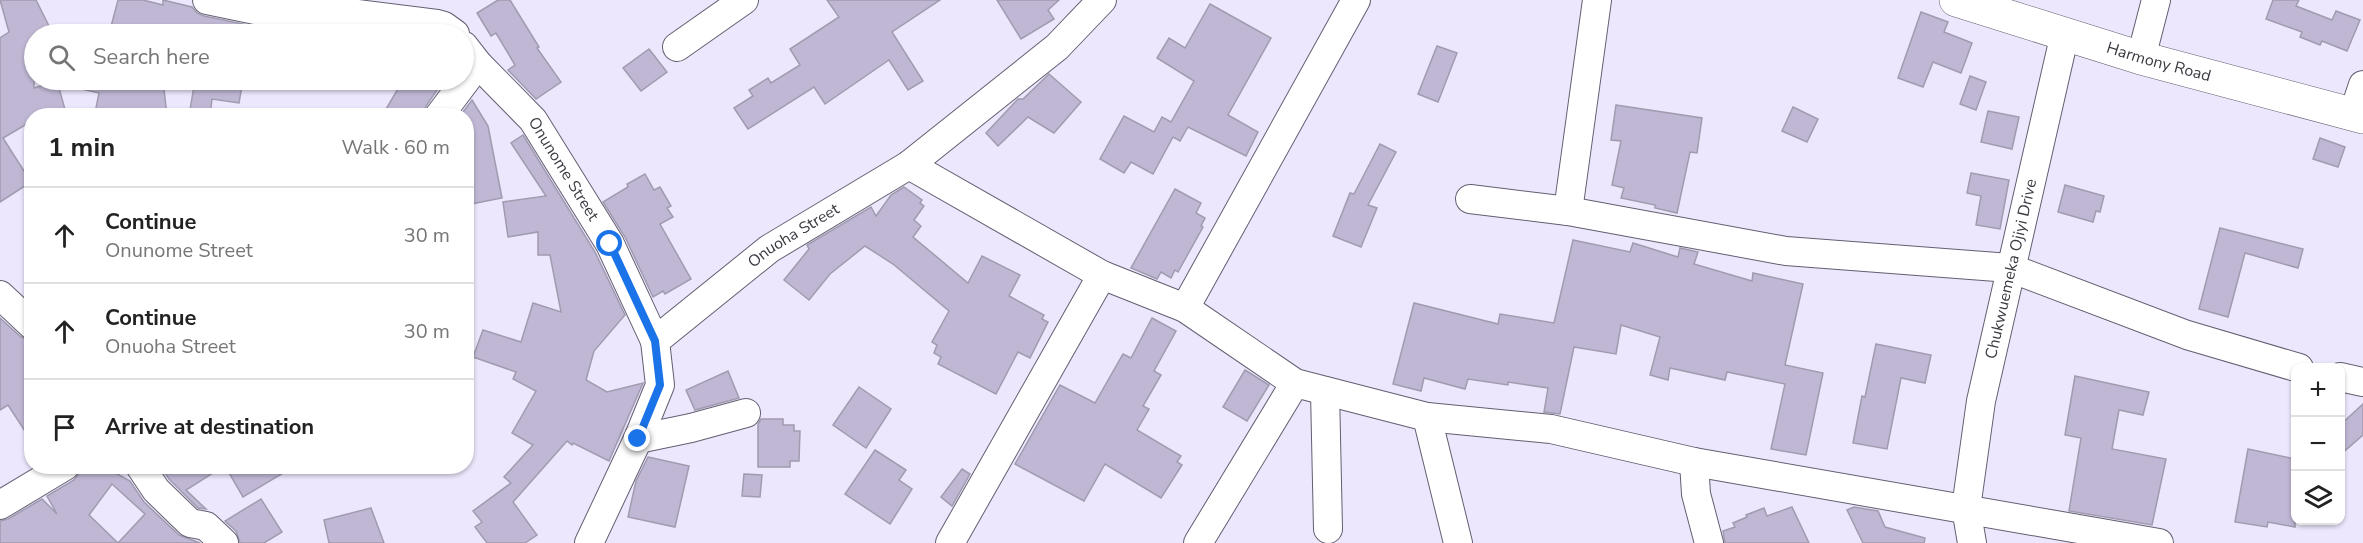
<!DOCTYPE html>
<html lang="en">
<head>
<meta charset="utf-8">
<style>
	:root { --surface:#fff; --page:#f2f2f2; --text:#222; --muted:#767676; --line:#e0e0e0 }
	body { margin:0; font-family:"Nunito Sans",sans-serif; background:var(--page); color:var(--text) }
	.controls { position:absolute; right:18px; bottom:18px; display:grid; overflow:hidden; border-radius:12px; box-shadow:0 2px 4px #0004 }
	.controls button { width:54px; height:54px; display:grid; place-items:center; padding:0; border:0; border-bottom:2px solid var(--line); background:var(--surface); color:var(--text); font:30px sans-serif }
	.stop { position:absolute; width:18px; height:18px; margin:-14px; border:4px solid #1a73e8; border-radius:50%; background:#fff }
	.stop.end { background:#1a73e8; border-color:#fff; box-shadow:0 2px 6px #0008 }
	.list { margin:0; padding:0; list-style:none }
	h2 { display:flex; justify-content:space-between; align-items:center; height:78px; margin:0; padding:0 24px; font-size:26px }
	h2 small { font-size:20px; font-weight:400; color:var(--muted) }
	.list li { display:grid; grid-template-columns:39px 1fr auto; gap:18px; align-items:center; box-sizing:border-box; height:96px; padding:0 24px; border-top:2px solid var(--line) }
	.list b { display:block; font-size:22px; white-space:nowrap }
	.list p { margin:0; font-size:20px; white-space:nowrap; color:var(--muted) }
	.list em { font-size:20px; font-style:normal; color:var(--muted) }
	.icon { flex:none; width:33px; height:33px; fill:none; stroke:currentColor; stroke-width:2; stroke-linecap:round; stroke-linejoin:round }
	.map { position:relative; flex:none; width:2363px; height:543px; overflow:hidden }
	.search { position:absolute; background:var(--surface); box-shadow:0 2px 4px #0004; left:24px; top:24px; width:450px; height:66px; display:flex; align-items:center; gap:15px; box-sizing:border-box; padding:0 21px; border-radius:33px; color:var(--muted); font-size:22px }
	.panel { position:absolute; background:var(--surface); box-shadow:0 2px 4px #0004; left:24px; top:108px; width:450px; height:366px; border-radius:24px }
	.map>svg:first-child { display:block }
	.building { fill:#bfb7d4; stroke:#a19baf; stroke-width:1.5 }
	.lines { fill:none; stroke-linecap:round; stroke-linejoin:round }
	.minor-casing { stroke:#645e71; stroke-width:30 }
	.major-casing { stroke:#645e71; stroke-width:34 }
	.minor { stroke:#fff; stroke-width:28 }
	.major { stroke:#fff; stroke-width:33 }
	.route { stroke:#1a73e8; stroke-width:8 }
	.labels { text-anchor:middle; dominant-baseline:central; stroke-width:5; stroke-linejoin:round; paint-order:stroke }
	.street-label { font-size:16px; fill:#3c3a42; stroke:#fff }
</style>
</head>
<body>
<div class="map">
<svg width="2363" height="543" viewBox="0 0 2363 543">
	<rect width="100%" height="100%" fill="#ede7fd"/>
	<g class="building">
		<polygon points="0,0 36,0 52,32 47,34 34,34 34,88 57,81 66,113 55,116 32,116 32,121 3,138 31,182 0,202 0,38 9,32"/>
		<polygon points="118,0 143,0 163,5 163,0 192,7 197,13 204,16 272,30 349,30 388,34 109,34"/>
		<polygon points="498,0 510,0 539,47 537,48 561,82 536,99 508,70 515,65 496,33 491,36 477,13"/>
		<polygon points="827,0 940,0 892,32 923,81 908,90 889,60 825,104 814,87 748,129 734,108 753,96 749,90 768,78 771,83 800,65 790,49 839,17"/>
		<polygon points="997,0 1059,0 1048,10 1054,19 1021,39"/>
		<polygon points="2273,0 2299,0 2296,6 2332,20 2336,11 2360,20 2347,51 2322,41 2320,45 2300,37 2302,32 2266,19"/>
		<polygon points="1210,4 1271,38 1228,115 1258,132 1246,156 1188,127 1180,141 1173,137 1153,174 1131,162 1124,173 1100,159 1124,116 1154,132 1162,117 1171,122 1194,81 1157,58 1169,38 1185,48"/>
		<polygon points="1921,12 1948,22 1944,32 1972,43 1961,73 1933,62 1923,87 1898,78"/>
		<polygon points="1437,46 1457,53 1438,102 1418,94"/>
		<polygon points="649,49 667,72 641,91 623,68"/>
		<polygon points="1049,74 1081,102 1054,133 1028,117 998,146 986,133 1018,99 1023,99"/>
		<polygon points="1970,76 1986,82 1976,110 1960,104"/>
		<polygon points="69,80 163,80 167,116 110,116 95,113 99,93 68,86"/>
		<polygon points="195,80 243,80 239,103 212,99 210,116 189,116"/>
		<polygon points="403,80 444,80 426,106 423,116 382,116"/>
		<polygon points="472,100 488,126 502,198 471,204 466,180 466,116 460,116"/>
		<polygon points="1616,105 1702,118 1697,153 1690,152 1677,213 1655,208 1655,205 1621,198 1624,188 1612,185 1621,141 1611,140"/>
		<polygon points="1793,107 1818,119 1807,142 1782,131"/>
		<polygon points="1988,111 2019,117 2012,149 1981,142"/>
		<polygon points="523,135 595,252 625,315 594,351 586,380 607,392 643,383 609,461 573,443 572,445 567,441 513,502 537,535 525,543 487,543 475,527 482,522 473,511 511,483 504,477 533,445 512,433 536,391 513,379 516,372 473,357 483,330 521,342 533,303 561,312 550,255 538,255 538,232 508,237 503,202 546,196 511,143"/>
		<polygon points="2320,138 2345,147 2338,167 2313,159"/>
		<polygon points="1380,144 1396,152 1368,205 1377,208 1361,247 1333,236 1350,193 1354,194"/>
		<polygon points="1971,173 2009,180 2000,229 1976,225 1981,196 1967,193"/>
		<polygon points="645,174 654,190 660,187 671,206 667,208 673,217 660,224 691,279 665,294 663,291 653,297 625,237 603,202 628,187 627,184"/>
		<polygon points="2065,185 2104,196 2100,212 2096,211 2093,222 2058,212"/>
		<polygon points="904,187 922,200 920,203 924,206 914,220 921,226 913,237 968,283 982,256 1020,275 1009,296 1044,315 1042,319 1048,322 1030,358 1018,352 996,394 938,364 941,357 934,353 937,345 932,342 949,311 893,264 865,246 830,274 809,300 784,280 809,249 807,245 871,207 876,216 891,195"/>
		<polygon points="1175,189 1201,203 1196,213 1205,218 1201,226 1203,227 1178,272 1175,270 1171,278 1161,272 1157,279 1131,268"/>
		<polygon points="2220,228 2303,249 2298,268 2245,253 2228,317 2199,309"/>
		<polygon points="1573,240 1630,252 1633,243 1678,257 1680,248 1698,252 1694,264 1752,281 1753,273 1803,284 1785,365 1823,373 1806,455 1771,449 1785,384 1727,372 1725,380 1670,368 1668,380 1650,375 1660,337 1621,325 1616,354 1574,347 1560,414 1544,412 1548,388 1508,382 1508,385 1468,379 1465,389 1424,378 1421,391 1393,384 1414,303 1498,324 1500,314 1554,323"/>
		<polygon points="0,318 21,337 32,341 32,442 8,405 0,410"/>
		<polygon points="1152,318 1176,331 1154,371 1161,375 1143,406 1149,409 1137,430 1181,456 1177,462 1182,465 1161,498 1105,464 1084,501 1015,464 1060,385 1095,403 1123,354 1131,358"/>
		<polygon points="1876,344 1931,355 1925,383 1901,378 1887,449 1853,443 1862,396 1865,397"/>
		<polygon points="1245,370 1269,385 1247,421 1223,407"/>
		<polygon points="728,371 739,398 695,410 686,390"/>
		<polygon points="2075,376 2149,392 2143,415 2119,410 2112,449 2166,459 2152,525 2069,511 2081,438 2065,435"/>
		<polygon points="859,387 891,409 866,448 833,425"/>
		<polygon points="2363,404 2363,435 2340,455 2340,425"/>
		<polygon points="761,419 783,419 783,425 794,425 794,431 800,431 799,461 790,461 790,467 758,467 758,424"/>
		<polygon points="2248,449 2295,459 2295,527 2268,522 2267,527 2235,522"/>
		<polygon points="875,450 906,470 899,480 912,489 890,524 845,494"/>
		<polygon points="648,457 689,466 675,527 628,517 636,481"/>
		<polygon points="81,466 103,466 130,481 144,502 179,535 200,543 118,543 145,514 112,484 89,515 118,543 0,543 0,521 8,519 42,499 57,514 47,496 74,480 79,474"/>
		<polygon points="160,466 224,466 186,490 206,509 198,508 169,479"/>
		<polygon points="225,466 295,466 243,497"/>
		<polygon points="962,469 970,474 952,506 941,497"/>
		<polygon points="744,474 762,475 760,497 742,496"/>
		<polygon points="261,499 282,532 264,543 240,543 236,531 225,521"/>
		<polygon points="1792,507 1809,543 1725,543 1723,531 1735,527 1733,523 1747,517 1746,515 1764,508 1767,516"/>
		<polygon points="1854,507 1878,511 1885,527 1925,538 1924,543 1863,543 1847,510"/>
		<polygon points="371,508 384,543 329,543 324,520"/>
	</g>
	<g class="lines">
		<defs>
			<g id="minor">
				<polyline points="207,0 275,14 350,13 437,24 444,26 455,34"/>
				<path id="s1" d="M464,46L478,64L533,120L610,244L655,341"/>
				<polyline points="677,47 744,0"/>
				<polyline points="2141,58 2156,0"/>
				<polyline points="2353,115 2363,85"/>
				<polyline points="439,116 478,64"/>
				<polyline points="909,165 1102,275 1185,308 1295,383 1427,417 1551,429 1694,462 2159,543"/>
				<polyline points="1470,199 1568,211 1786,251 2010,268 2187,335 2299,368"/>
				<polyline points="1568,211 1597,0"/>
				<polyline points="0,295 32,325"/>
				<polyline points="1185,308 1356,0"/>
				<polyline points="2340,377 2363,382"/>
				<polyline points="1325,391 1328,529"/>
				<polyline points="1427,417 1458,543"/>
				<polyline points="638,439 691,428 746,413"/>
				<polyline points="1694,462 1696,494 1709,543"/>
				<polyline points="140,466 156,490 190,523 206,526 224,543"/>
				<polyline points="0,505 65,466"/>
				<path id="s2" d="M589,543L638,439L660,385L655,341L769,249L909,165L1057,47L1102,0"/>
				<polyline points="950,543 1102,275"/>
				<polyline points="1198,543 1295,383"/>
				<path id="s3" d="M1972,543L1966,508L1981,401L2065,33"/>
			</g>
			<g id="major">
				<path id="s4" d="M1956,0L2141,58L2363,117"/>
			</g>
		</defs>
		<use href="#minor" class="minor-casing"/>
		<use href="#major" class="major-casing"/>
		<use href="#minor" class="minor"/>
		<use href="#major" class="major"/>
	</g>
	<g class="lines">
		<polyline class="route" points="610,244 655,341 660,385 638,439"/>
	</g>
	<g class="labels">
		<g class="street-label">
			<text stroke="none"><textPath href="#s4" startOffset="212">Harmony Road</textPath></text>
			<text stroke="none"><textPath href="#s1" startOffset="159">Onunome Street</textPath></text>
			<text stroke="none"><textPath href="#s2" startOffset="392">Onuoha Street</textPath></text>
			<text stroke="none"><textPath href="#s3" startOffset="279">Chukwuemeka Ojiyi Drive</textPath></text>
		</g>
	</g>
</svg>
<div class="controls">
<button>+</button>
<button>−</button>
<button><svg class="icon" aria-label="layers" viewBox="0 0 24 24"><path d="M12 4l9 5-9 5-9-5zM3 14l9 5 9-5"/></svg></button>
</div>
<div class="stop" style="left:610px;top:244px"></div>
<div class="stop end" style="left:638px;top:439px"></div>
<div class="search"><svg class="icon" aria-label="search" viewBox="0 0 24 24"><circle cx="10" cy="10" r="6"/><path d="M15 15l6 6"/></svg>Search here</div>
<section class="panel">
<h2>1 min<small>Walk · 60 m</small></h2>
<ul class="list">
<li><svg class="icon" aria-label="ahead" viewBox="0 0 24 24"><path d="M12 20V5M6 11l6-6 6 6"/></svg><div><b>Continue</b><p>Onunome Street</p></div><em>30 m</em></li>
<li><svg class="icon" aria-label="ahead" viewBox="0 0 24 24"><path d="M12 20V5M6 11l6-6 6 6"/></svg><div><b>Continue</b><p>Onuoha Street</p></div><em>30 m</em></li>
<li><svg class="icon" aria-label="arrive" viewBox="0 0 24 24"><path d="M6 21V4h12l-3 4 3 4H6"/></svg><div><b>Arrive at destination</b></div></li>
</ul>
</section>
</div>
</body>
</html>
